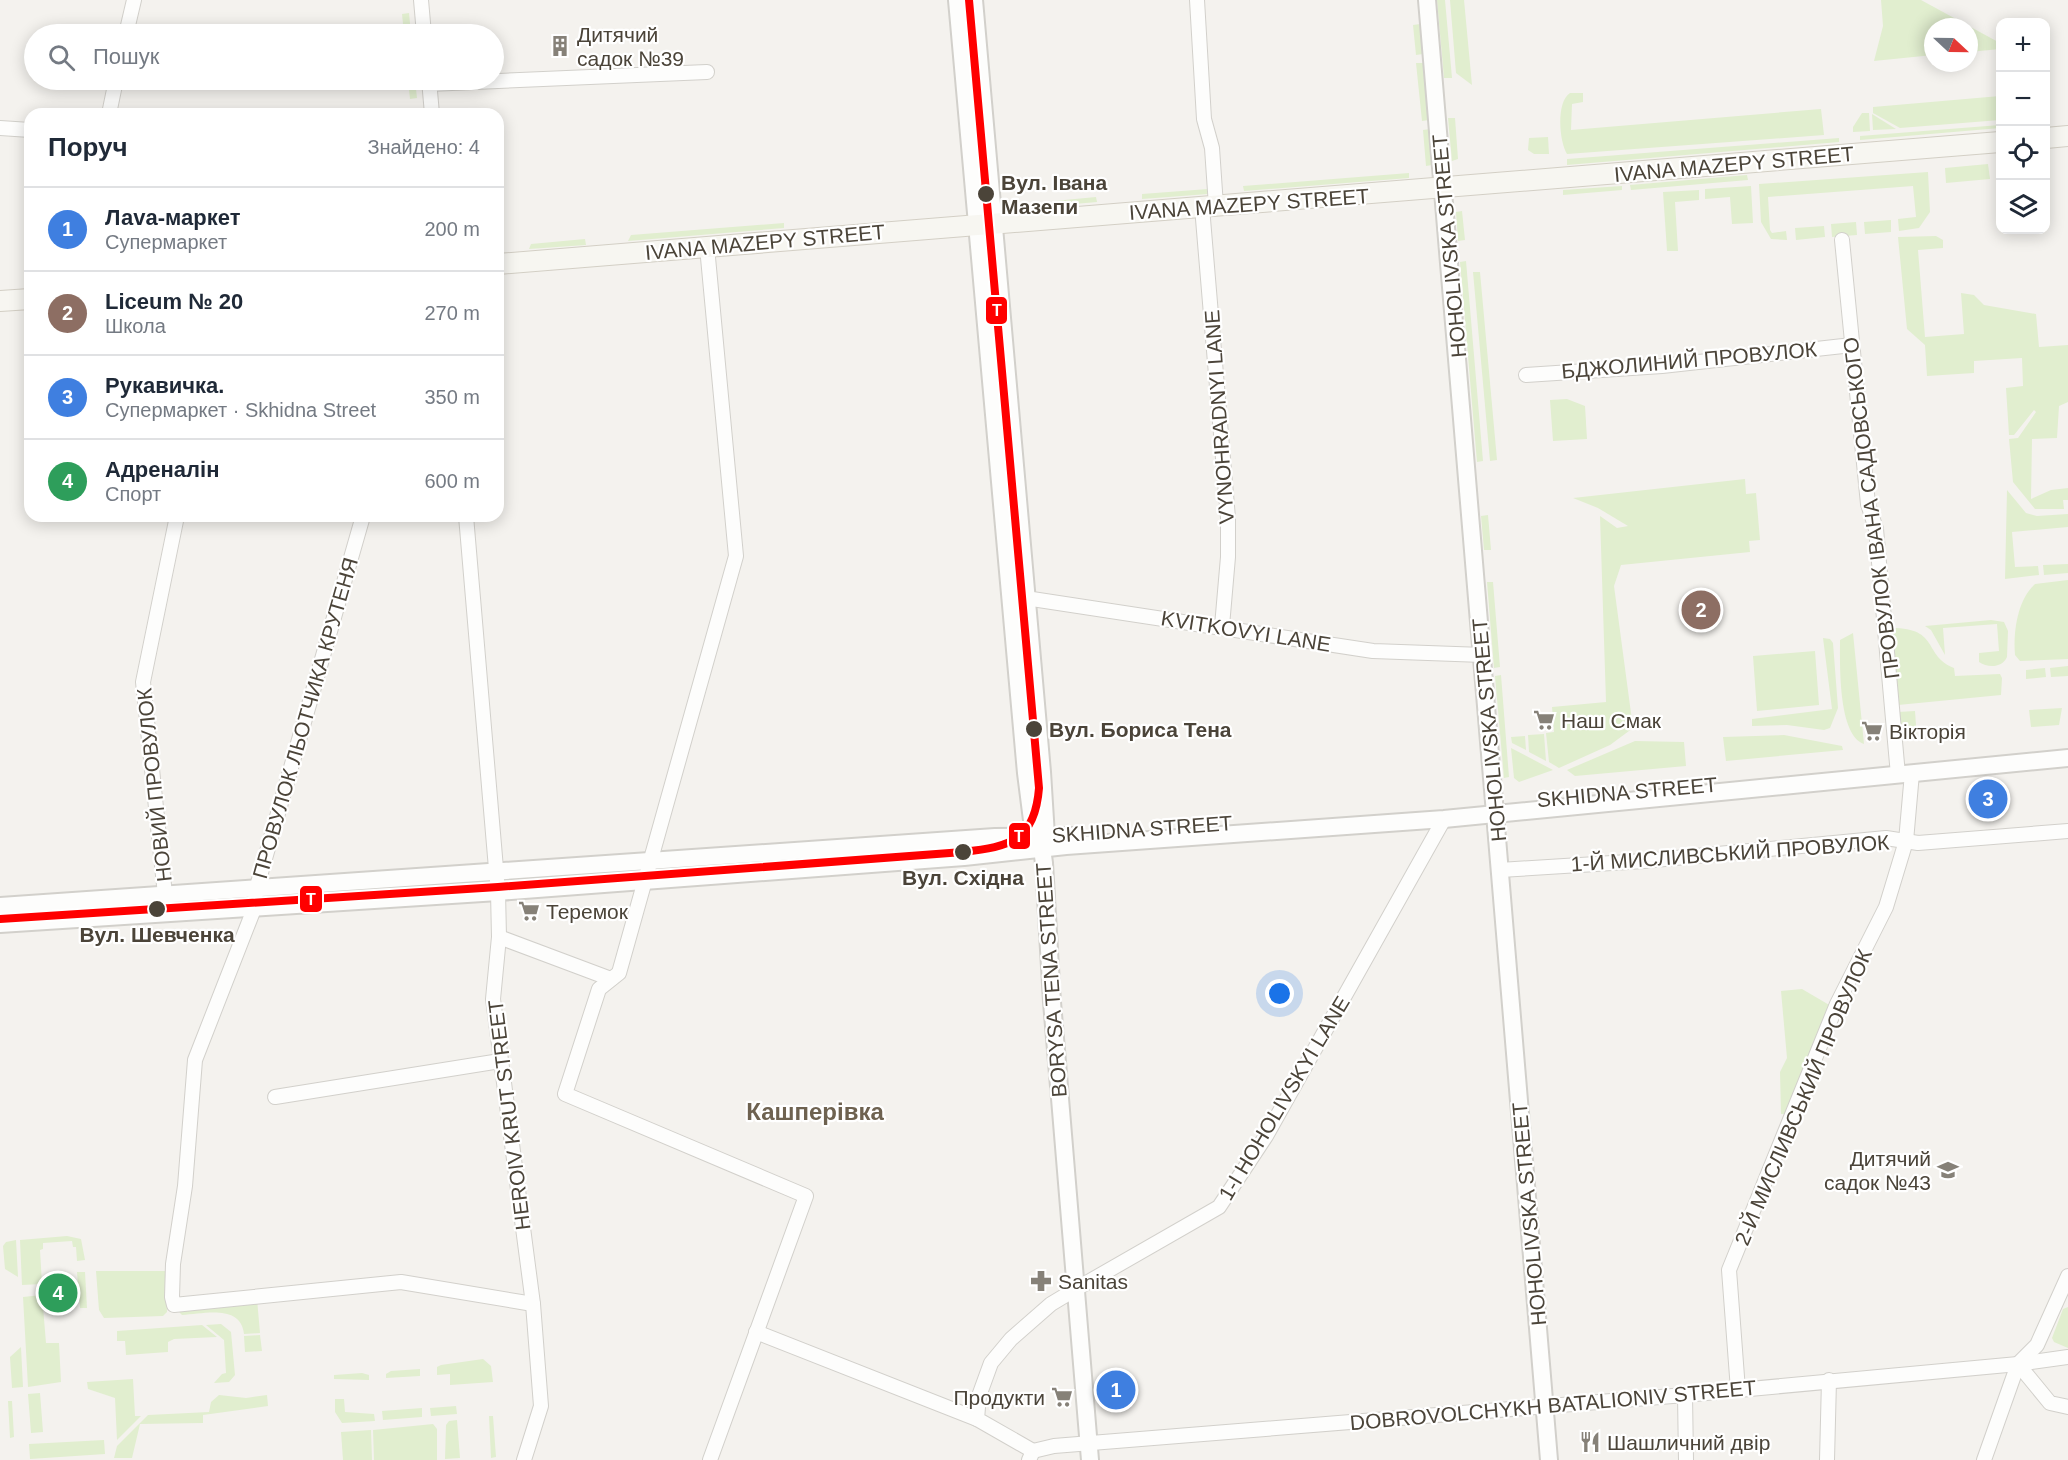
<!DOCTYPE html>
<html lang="uk">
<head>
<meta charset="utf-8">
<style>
	:root { --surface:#fff; --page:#f2f2f3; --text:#1f2937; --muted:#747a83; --line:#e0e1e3; --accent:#2563eb }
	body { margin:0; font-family:Arial,sans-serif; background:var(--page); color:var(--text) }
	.controls { position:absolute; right:18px; top:18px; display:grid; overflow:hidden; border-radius:12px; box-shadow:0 3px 15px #0003 }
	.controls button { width:54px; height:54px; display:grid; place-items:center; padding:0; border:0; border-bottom:2px solid var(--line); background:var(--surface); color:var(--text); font:30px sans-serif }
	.compass { position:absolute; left:1924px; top:18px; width:54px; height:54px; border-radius:50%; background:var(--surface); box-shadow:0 3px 15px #0003; rotate:112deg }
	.you { position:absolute; left:1280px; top:994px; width:21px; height:21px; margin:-15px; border:4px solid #fff; border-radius:50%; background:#1a73e8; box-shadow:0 0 0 9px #1a73e833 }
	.badge { display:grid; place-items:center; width:39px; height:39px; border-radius:50%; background:var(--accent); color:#fff; font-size:20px; font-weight:700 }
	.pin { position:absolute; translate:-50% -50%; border:3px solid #fff; box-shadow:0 2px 6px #0006 }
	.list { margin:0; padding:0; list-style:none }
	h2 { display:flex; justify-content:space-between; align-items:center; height:78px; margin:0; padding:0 24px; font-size:26px }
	h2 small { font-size:20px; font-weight:400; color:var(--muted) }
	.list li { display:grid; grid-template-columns:39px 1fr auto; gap:18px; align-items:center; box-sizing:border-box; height:84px; padding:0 24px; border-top:2px solid var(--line) }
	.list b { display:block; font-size:22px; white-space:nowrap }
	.list p { margin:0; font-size:20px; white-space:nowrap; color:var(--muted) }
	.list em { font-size:20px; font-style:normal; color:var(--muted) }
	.icon { flex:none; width:33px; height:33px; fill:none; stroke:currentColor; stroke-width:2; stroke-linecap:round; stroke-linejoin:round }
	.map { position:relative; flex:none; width:2068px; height:1460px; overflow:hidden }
	.search { position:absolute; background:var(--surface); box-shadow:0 3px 15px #0003; left:24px; top:24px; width:480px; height:66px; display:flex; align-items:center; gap:15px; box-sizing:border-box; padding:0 21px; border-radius:33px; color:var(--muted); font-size:22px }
	.panel { position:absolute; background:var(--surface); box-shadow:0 3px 15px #0003; left:24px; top:108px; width:480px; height:414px; border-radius:18px }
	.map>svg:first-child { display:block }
	.green { fill:#e1eecf }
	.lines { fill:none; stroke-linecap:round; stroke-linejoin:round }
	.minor-casing { stroke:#d2d0cb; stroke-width:16 }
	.tertiary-casing { stroke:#d2d0cb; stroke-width:20 }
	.secondary-casing { stroke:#d3cfc5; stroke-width:22 }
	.minor { stroke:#fdfdfc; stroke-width:14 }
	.tertiary { stroke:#fdfdfc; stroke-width:16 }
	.secondary { stroke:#f7f6f1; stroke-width:20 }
	.tram-1-casing { stroke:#fff; stroke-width:12 }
	.tram-1 { stroke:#f00; stroke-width:8 }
	.stop-dot { fill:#4b4439; stroke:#fff; stroke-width:2 }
	.labels { text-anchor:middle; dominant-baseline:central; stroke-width:4.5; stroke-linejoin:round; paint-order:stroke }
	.poi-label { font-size:21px; fill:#4b4439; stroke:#fff; text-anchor:start }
	.street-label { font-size:21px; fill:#4b4439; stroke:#fff }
	.stop-label { font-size:21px; font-weight:bold; fill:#4b4439; stroke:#fff; text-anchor:start }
	.quarter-label { font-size:24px; font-weight:bold; fill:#6e6250; stroke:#fff }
	.line-badge { stroke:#fff; stroke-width:2 }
	.badge-label { font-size:16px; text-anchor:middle; font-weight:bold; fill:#fff }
</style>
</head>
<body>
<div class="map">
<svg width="2068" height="1460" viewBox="0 0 2068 1460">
	<rect width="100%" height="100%" fill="#f4f2ee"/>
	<g class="green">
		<polygon points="1437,0 1445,0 1452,78 1444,78"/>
		<polygon points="1450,0 1464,0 1472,85 1456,73"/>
		<polygon points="1881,0 1921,0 2000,43 2000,49 1969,52 1969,27 1933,27 1933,55 1874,61 1883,26"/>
		<polygon points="409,13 411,34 404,34 402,14"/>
		<polygon points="1420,24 1423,54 1416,55 1413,25"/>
		<polygon points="1416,63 1424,63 1429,120 1422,121"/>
		<polygon points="408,80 415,80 417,98 410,99"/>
		<path d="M1570,93H1583V102L1572,104L1571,130L1821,109L1824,135L1567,154C1559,141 1556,102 1570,93Z"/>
		<polygon points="2000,96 2000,120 1900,128 1873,113 1873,107"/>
		<polygon points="1862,113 1869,113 1870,131 1853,132 1853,127"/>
		<polygon points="1872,114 1896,129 1873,130"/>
		<polygon points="1448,118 1455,118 1458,159 1452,161"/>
		<polygon points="2000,125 2000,128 1860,140 1860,136"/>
		<polygon points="1430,129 1432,165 1426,166 1423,130"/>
		<polygon points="1548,137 1549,154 1534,154 1528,150 1529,138"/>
		<polygon points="1839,138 1839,142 1567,165 1567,159"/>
		<polygon points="1988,164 1990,179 1946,183 1945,168"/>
		<polygon points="1928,172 1930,212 1919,228 1899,231 1898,219 1916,217 1913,186 1768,197 1770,230 1772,233 1786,231 1787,240 1771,239 1761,222 1759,184"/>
		<polygon points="1409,173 1409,178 1244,191 1243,186"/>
		<polygon points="1747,175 1748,180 1631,190 1630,185"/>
		<polygon points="1622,186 1622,190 1563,195 1563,190"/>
		<polygon points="1751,186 1753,223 1732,224 1730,197 1705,199 1705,189"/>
		<polygon points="1208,189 1208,194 1142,199 1142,194"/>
		<polygon points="1699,190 1699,200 1675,202 1678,251 1667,251 1663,192"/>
		<polygon points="1096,197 1097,202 1052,206 1054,201"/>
		<polygon points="1462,211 1465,240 1458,241 1456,212"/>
		<polygon points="1891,220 1891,232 1865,234 1864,222"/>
		<polygon points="1856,222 1857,235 1832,237 1831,224"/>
		<polygon points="784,223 784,228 628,241 631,235"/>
		<polygon points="1824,226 1825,237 1796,240 1795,228"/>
		<polygon points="1936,236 1943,240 1943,248 1918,250 1925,337 1964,334 1961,293 1974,295 1984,305 2036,314 2039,347 2068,345 2068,402 2059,406 2057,438 2032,439 2031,499 2051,490 2068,488 2068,500 2063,500 2064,509 2035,509 2013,482 2009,439 2018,438 2036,412 2034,410 2014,435 2009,435 2006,388 2023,386 2022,358 1974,361 1974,373 1927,376 1925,345 1907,329 1898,237"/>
		<polygon points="585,239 586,245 529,249 531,244"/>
		<polygon points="1466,261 1483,461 1477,462 1460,262"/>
		<polygon points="1473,272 1480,272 1497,460 1490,461"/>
		<polygon points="1567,399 1585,406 1587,439 1553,441 1550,400"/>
		<polygon points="1745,479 1746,494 1756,493 1760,540 1749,541 1750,552 1621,565 1614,586 1633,728 1610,745 1559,768 1549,762 1546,733 1554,732 1552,707 1606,702 1600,516 1617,528 1628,526 1598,508 1573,498"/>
		<polygon points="2007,490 2026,513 2037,516 2068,514 2068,527 2012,532 2015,567 2038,566 2039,575 2005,579"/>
		<polygon points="1488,515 1491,550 1484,550 1481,516"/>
		<polygon points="2068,564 2068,573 2044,575 2043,565"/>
		<path d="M2068,580V659L2020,661L2015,655C2013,633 2017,600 2035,584Z"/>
		<polygon points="1487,582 1493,582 1500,667 1494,668"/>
		<path d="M1991,620L2004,622L2008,631L2007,657C2002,668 1988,668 1979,662V653L1999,651L1997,624L1943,628L1945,655L1931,630L1925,626Z"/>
		<path d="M1892,628C1940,628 1923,656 1954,668L1955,676L2000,674L2002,678L2001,695L1898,705Z"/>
		<path d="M1853,633L1864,744C1838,735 1840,665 1840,640Z"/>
		<polygon points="1823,638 1830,639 1833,643 1838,708 1830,728 1824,730 1787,725 1752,726 1752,719 1832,709"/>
		<polygon points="1815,651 1819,705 1757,711 1753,656"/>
		<polygon points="2068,666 2068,676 2051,677 2050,668"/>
		<polygon points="2045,668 2046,677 2026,679 2026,670"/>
		<polygon points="1501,675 1509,777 1504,778 1495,676"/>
		<polygon points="2062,708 2059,725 2031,727 2029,710"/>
		<polygon points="1915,711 1917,739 1901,741 1898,712"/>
		<polygon points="1544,734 1546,761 1529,752 1528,735"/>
		<polygon points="1784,735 1842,746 1843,750 1726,761 1723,737"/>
		<polygon points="1525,736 1526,750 1512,743 1511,737"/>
		<polygon points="1635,741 1684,742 1686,766 1575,776 1567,770"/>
		<polygon points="1511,748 1553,770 1519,782 1514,778"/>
		<polygon points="1802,989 1831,1006 1787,1114 1781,1114 1780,1072 1787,1058 1781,991"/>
		<polygon points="67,1236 81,1239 85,1260 77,1261 76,1247 73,1247 72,1241 43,1243 43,1249 40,1250 42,1284 22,1285 20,1240"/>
		<polygon points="16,1240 18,1277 5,1269 3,1246 6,1242"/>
		<polygon points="96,1271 166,1271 167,1312 163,1316 104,1318 99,1310"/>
		<polygon points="77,1272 85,1272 87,1308 80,1308"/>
		<polygon points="42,1295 46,1343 59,1343 61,1382 28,1387 23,1297"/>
		<path d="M257,1299L260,1333L244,1334C241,1304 204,1314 182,1315L179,1312V1309Z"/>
		<polygon points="2068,1307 2068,1348 2054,1342 2052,1338 2063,1309"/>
		<polygon points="221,1324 231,1332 235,1375 229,1382 214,1383 222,1374 226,1373 224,1340 206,1325"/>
		<polygon points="202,1325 217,1337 174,1339 168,1342 168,1352 126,1355 125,1341 117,1341 117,1331"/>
		<polygon points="260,1335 262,1351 245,1352 244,1336"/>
		<polygon points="21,1347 23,1387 12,1388 10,1357"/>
		<polygon points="483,1359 491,1366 493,1382 450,1385 450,1374 437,1375 437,1367 441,1365"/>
		<polygon points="420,1369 420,1376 386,1378 386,1374 391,1371"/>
		<polygon points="362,1373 369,1375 369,1380 334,1379 334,1375"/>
		<polygon points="133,1379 135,1416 141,1416 117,1440 115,1398 88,1389 87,1382"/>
		<polygon points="40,1393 43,1432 31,1433 28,1394"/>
		<polygon points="219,1395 246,1398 267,1395 268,1406 203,1415 203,1423 140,1424 132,1458 114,1458 117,1446 148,1415 209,1412 211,1402"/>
		<polygon points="335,1399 344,1399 345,1412 374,1414 375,1421 342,1423 335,1412"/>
		<polygon points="8,1401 12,1401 14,1437 10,1438"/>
		<polygon points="456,1406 457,1414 431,1416 430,1408"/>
		<polygon points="422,1408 422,1417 383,1420 382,1411"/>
		<polygon points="489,1416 493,1416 496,1457 491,1458"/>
		<polygon points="457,1420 460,1458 445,1459 446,1425 449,1421"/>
		<polygon points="433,1424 437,1429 437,1460 374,1460 373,1430"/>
		<polygon points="371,1430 372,1460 343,1460 341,1432"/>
		<polygon points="104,1440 105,1454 30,1459 29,1444"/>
	</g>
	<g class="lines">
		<defs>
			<g id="minor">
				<polyline points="421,0 424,34"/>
				<polyline points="1197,0 1204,119 1212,148 1216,206"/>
				<polyline points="126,34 134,0"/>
				<polyline points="429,80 432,114"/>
				<polyline points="429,84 707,72"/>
				<polyline points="109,114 116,80"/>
				<polyline points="0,128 30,130"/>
				<polyline points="1202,207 1228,518 1228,557 1222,626"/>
				<polyline points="1842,240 1868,504 1876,529 1898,775"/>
				<polyline points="707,247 736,556 619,973 599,989 565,1094 806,1196 710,1460"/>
				<polyline points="1526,375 1662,366 1852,345"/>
				<polyline points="363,516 256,890 254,909 195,1060 185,1186 173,1264 172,1297 174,1305 401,1282 533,1304"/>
				<polyline points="466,516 498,892 499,937 493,999 533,1304 541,1406 524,1460"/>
				<polyline points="1019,597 1373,651 1483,655"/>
				<polyline points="1500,870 1644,861 1886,838 1918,843 2068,831"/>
				<polyline points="167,914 143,682 177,516"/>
				<polyline points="499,937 611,979"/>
				<polyline points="275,1097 500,1061"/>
				<polyline points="756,1332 977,1419"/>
				<polyline points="2018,1364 2050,1403 2068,1407"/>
				<polyline points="1738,1390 1729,1270 1837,1004 1886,907 1906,841 1912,773"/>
				<polyline points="1685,1395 1686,1460"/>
				<polyline points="1033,1451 1054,1446 1685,1395 2018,1364 2068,1357"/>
				<polyline points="1029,1460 1033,1451 977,1419 979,1396 991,1363 1011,1339 1051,1304 1076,1289 1219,1207 1266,1136 1444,819"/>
				<polyline points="1827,1460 1829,1380"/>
				<polyline points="1984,1460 2018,1364 2037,1345 2068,1276"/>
			</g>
			<g id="tertiary">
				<polyline points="957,0 1026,773 1034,836 1042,849 1044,863 1052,1002 1090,1460"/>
				<polyline points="974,0 1042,772 1046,836 1043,845"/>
				<polyline points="1427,0 1549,1460"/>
				<polyline points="0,906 995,837 1075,836"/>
				<polyline points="0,924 498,892 964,857 1066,846 1444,819 2068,758"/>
			</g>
			<g id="secondary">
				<polyline points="2046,138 2068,136"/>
				<polyline points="498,264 2000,142"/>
				<polyline points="0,301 30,299"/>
			</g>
		</defs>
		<use href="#minor" class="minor-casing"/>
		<use href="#tertiary" class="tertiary-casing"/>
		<use href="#secondary" class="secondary-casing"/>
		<use href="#minor" class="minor"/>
		<use href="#tertiary" class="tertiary"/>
		<use href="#secondary" class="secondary"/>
		<defs>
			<path id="tram-1" d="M0,919L498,887L963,852C1011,847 1035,840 1039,788L969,0"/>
		</defs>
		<use href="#tram-1" class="tram-1-casing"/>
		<use href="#tram-1" class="tram-1"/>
	</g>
	<defs>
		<symbol id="building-bare" viewBox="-9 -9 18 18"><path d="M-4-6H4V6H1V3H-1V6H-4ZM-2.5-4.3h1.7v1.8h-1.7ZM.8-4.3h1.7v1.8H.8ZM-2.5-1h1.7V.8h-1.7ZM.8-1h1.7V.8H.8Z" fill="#868178" stroke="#fff" stroke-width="2.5" paint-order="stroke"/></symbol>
		<symbol id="supermarket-bare" viewBox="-9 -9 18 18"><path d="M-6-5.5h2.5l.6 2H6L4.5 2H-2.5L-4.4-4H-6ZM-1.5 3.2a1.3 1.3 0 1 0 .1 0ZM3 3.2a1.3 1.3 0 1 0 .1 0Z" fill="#868178" stroke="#fff" stroke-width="2.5" paint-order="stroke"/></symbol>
		<symbol id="school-bare" viewBox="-9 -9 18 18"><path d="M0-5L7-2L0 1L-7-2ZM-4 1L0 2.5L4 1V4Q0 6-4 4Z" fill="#868178" stroke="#fff" stroke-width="2.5" paint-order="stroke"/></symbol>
		<symbol id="pharmacy-bare" viewBox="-9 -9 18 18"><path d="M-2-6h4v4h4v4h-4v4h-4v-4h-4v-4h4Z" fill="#868178" stroke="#fff" stroke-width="2.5" paint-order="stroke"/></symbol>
		<symbol id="restaurant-bare" viewBox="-9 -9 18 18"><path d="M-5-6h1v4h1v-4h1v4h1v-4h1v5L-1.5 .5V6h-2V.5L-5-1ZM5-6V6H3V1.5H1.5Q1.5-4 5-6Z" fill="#868178" stroke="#fff" stroke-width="2.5" paint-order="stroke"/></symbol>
	</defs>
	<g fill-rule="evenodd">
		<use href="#building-bare" x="545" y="31" width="30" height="30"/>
		<use href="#supermarket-bare" x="1529" y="705" width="30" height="30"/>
		<use href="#supermarket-bare" x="1857" y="716" width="30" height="30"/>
		<use href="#supermarket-bare" x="514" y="896" width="30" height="30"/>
		<use href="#school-bare" x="1933" y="1155" width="30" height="30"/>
		<use href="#pharmacy-bare" x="1026" y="1266" width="30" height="30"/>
		<use href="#supermarket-bare" x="1047" y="1382" width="30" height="30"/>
		<use href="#restaurant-bare" x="1575" y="1427" width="30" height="30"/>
	</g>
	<g class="stop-dot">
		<circle cx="986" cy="194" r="9"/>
		<circle cx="1034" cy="729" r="9"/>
		<circle cx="963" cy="852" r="9"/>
		<circle cx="157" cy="909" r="9"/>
	</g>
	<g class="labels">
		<g class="poi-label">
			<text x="577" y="34">Дитячий<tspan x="577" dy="24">садок №39</tspan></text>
			<text x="1561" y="720">Наш Смак</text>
			<text x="1889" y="731">Вікторія</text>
			<text x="546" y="911">Теремок</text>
			<text x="1931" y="1158" text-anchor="end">Дитячий<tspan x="1931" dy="24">садок №43</tspan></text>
			<text x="1058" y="1281">Sanitas</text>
			<text x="1045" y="1397" text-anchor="end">Продукти</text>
			<text x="1607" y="1442">Шашличний двір</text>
		</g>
		<g class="street-label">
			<text transform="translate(1734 164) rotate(-5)">IVANA MAZEPY STREET</text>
			<text transform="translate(1249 204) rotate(-4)">IVANA MAZEPY STREET</text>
			<text transform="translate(765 242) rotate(-5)">IVANA MAZEPY STREET</text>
			<text transform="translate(1449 246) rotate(-95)">HOHOLIVSKA STREET</text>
			<text transform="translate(1689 360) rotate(-5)">БДЖОЛИНИЙ ПРОВУЛОК</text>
			<text transform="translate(1219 417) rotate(-94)">VYNOHRADNYI LANE</text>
			<text transform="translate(1871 508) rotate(-97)">ПРОВУЛОК ІВАНА САДОВСЬКОГО</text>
			<text transform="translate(1246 631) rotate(9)">KVITKOVYI LANE</text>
			<text transform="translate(305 718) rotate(-74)">ПРОВУЛОК ЛЬОТЧИКА КРУТЕНЯ</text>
			<text transform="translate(1489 730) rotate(-95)">HOHOLIVSKA STREET</text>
			<text transform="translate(154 785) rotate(-96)">НОВИЙ ПРОВУЛОК</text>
			<text transform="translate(1627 792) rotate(-5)">SKHIDNA STREET</text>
			<text transform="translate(1142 829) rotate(-4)">SKHIDNA STREET</text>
			<text transform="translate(1730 853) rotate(-4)">1-Й МИСЛИВСЬКИЙ ПРОВУЛОК</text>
			<text transform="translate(1051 980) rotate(-94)">BORYSA TENA STREET</text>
			<text transform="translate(1803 1097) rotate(-67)">2-Й МИСЛИВСЬКИЙ ПРОВУЛОК</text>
			<text transform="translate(1284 1098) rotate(-59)">1-I HOHOLIVSKYI LANE</text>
			<text transform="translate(509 1115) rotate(-97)">HEROIV KRUT STREET</text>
			<text transform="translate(1529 1214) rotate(-95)">HOHOLIVSKA STREET</text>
			<text transform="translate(1553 1405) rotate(-5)">DOBROVOLCHYKH BATALIONIV STREET</text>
		</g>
		<g class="stop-label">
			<text x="1001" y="182">Вул. Івана<tspan x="1001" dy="24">Мазепи</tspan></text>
			<text x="1049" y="729">Вул. Бориса Тена</text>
			<text x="963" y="877" text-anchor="middle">Вул. Східна</text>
			<text x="157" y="934" text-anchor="middle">Вул. Шевченка</text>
		</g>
		<g class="quarter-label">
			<text x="815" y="1111">Кашперівка</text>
		</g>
	</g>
	<g class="line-badge">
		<rect x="985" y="296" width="23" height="29" rx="6" fill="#f00"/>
		<rect x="1008" y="822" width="23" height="28" rx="6" fill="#f00"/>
		<rect x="299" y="885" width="24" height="28" rx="6" fill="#f00"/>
	</g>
	<g class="badge-label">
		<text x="997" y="316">Т</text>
		<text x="1019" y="842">Т</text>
		<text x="311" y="905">Т</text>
	</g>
</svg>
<div class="controls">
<button>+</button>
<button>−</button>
<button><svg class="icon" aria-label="locate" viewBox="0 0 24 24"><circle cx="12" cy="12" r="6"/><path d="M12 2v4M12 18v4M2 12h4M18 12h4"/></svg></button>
<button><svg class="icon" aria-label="layers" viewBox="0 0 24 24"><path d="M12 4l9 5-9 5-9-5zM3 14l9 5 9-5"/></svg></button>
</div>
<svg class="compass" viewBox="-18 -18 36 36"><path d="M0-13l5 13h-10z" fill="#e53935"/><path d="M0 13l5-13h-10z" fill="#747a83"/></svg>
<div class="you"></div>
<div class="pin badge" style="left:1116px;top:1390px;background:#3f7fe0">1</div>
<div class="pin badge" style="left:1701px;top:610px;background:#8d6e63">2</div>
<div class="pin badge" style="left:1988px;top:799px;background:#3f7fe0">3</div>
<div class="pin badge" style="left:58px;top:1293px;background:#2e9e5b">4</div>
<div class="search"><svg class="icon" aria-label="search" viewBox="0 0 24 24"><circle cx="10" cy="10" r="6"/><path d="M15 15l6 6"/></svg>Пошук</div>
<section class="panel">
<h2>Поруч<small>Знайдено: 4</small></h2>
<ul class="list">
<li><span class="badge" style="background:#3f7fe0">1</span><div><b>Лаva-маркет</b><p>Супермаркет</p></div><em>200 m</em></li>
<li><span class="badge" style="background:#8d6e63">2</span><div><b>Liceum № 20</b><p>Школа</p></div><em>270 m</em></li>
<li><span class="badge" style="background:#3f7fe0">3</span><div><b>Рукавичка.</b><p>Супермаркет · Skhidna Street</p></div><em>350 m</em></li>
<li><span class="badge" style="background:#2e9e5b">4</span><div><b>Адреналін</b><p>Спорт</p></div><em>600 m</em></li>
</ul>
</section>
</div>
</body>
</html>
